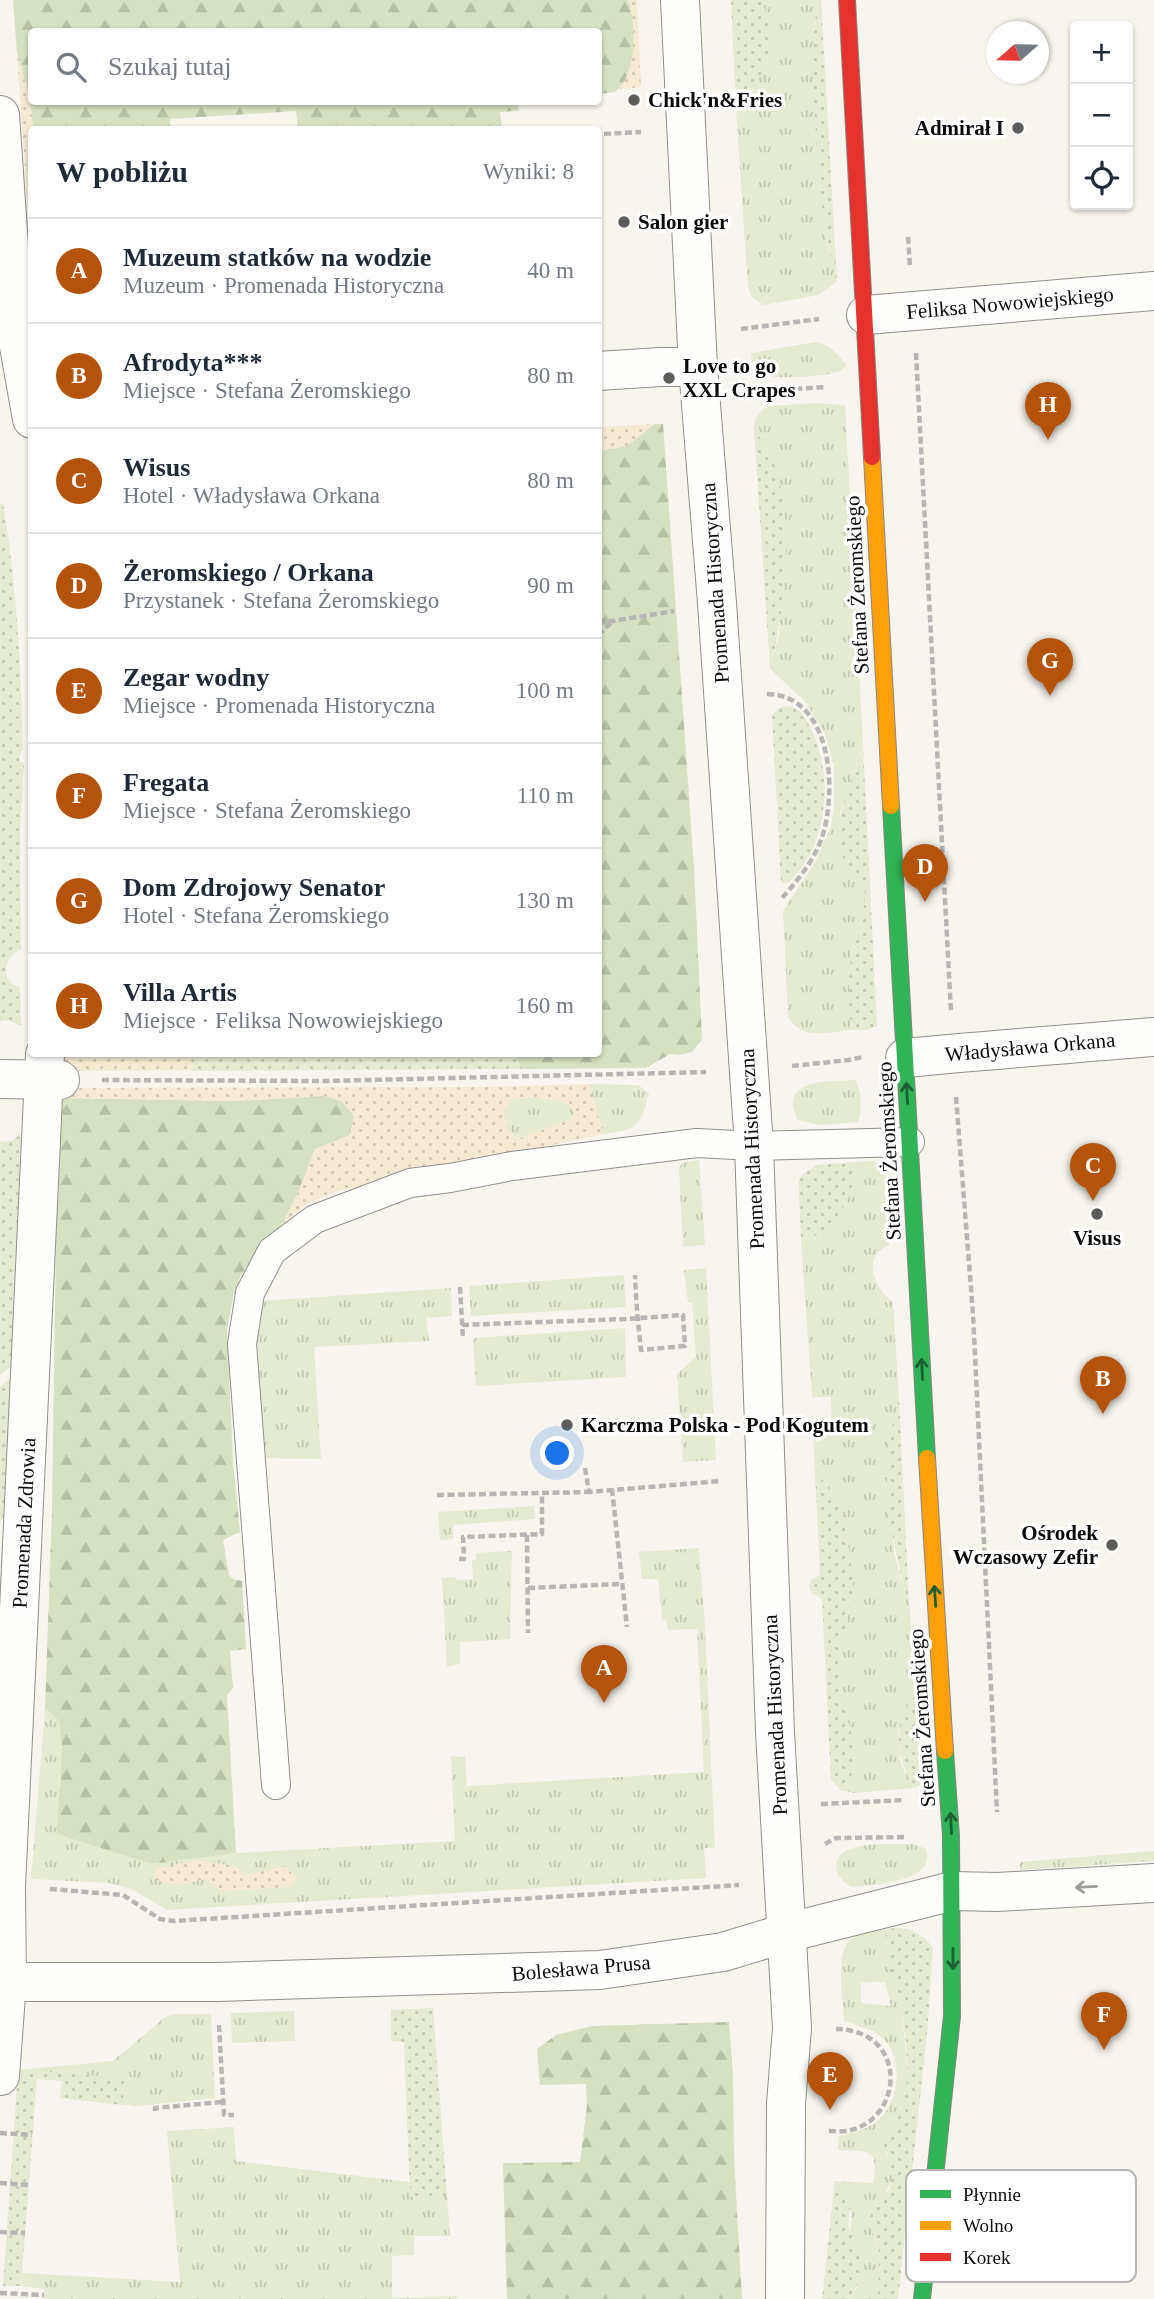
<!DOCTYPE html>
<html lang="pl">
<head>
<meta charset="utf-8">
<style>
	:root { --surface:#fff; --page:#f6f6f7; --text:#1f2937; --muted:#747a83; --line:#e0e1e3; --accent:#b45309 }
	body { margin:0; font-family:"Times New Roman",serif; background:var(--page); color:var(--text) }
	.controls { position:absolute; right:21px; top:21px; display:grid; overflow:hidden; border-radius:7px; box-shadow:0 2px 5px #0004 }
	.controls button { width:63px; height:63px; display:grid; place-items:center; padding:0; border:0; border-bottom:2px solid var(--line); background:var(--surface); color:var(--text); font:35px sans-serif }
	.compass { position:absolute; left:986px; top:21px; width:63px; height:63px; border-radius:50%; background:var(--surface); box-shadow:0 2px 5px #0004; rotate:250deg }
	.you { position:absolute; left:558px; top:1454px; width:24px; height:24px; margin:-18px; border:5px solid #fff; border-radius:50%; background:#1a73e8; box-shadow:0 0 0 10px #1a73e833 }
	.badge { display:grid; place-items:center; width:46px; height:46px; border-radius:50%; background:var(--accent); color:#fff; font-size:23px; font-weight:700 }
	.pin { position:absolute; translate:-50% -58px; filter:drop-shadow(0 2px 4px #0008) }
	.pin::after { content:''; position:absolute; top:37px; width:24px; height:21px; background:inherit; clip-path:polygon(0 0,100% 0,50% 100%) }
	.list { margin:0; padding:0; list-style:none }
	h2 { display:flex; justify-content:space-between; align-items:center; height:91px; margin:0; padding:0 28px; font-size:30px }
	h2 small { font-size:23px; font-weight:400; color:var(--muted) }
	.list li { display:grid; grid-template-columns:46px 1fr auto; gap:21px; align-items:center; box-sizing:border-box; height:105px; padding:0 28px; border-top:2px solid var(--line) }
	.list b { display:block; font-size:26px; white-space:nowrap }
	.list p { margin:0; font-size:23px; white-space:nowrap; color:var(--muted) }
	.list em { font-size:23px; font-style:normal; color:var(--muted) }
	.icon { flex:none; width:38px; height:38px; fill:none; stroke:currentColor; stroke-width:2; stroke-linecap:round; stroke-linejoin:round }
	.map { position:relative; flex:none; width:1154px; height:2299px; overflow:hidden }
	.search { position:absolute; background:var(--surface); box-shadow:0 2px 5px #0004; left:28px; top:28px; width:574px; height:77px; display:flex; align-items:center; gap:18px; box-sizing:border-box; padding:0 24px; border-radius:7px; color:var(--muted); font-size:26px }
	.panel { position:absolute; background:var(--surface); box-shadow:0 2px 5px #0004; left:28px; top:126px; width:574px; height:931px; border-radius:7px }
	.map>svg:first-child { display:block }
	.grass { fill:url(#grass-tufts); fill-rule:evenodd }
	.forest { fill:url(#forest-firs) }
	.sand { fill:url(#sand-dots); fill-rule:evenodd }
	.park { fill:url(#park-dots) }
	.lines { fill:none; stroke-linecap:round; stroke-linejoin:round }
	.lane-casing { stroke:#91908d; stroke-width:30 }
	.street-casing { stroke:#91908d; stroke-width:40 }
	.fast-casing { stroke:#888683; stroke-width:18 }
	.slow-casing { stroke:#888683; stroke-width:18 }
	.jam-casing { stroke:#888683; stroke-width:18 }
	.path { stroke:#b7b6b5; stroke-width:4.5; stroke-dasharray:7 3.5; stroke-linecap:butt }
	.lane { stroke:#fefefc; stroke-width:28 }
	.street { stroke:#fefefc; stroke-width:38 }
	.fast { stroke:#30b455; stroke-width:16 }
	.slow { stroke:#ff9f0a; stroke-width:16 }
	.jam { stroke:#e5322d; stroke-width:16 }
	.oneway { stroke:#1d5f30 }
	.oneway2 { stroke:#9c9c9b }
	.poi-dot { fill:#5d5c5a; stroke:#fff; stroke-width:2.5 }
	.labels { text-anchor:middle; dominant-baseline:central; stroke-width:7; stroke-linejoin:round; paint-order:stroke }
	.poi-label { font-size:21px; font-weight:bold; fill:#0a0a0a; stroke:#fff; text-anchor:start }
	.street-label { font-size:21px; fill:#0a0a0a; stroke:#fff }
	.key { fill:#fff; stroke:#b6b6b6; stroke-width:2 }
	.key-label { font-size:19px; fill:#0a0a0a }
</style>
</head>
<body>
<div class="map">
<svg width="1154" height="2299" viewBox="0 0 1154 2299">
	<defs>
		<pattern id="grass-tufts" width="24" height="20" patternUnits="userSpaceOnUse" patternTransform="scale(1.75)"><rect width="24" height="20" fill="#e4ebd0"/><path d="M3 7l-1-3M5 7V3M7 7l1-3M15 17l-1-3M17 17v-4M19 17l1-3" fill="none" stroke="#c2c8b1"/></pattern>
		<pattern id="forest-firs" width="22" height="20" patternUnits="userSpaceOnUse" patternTransform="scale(1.75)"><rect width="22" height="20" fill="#d5e1c0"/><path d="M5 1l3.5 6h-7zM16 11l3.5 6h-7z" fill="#b6c0a4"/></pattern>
		<pattern id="sand-dots" width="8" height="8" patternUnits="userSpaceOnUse" patternTransform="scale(1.75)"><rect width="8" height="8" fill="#f5e9d2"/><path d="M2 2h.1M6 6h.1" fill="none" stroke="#d1c6b3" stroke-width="1.8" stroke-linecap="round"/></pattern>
		<pattern id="park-dots" width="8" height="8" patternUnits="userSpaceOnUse" patternTransform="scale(1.75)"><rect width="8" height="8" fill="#e4ebd0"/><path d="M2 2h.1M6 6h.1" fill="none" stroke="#c2c8b1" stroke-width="1.8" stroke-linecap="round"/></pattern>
	</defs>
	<rect width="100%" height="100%" fill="#f8f5ee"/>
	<g class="grass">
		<polygon points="762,0 818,0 814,24 827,242 837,282 818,295 764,305 751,297 748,285 736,111 752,92 771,31"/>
		<path d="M816,342C831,346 837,353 847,366C843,368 841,371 837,372C827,376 773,380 764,375C753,370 752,363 751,353Z"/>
		<path d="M814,403L845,405L863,745L840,813L842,855C848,862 860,871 863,880C871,905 856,929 852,954C849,979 849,1004 851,1030C828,1032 800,1041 788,1016L783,911L814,864L831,827L834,807V765L824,732L804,700L770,669L779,634L785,533L781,491L771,455L754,429L755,419L762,410L771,406Z"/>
		<path d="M856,1080C861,1095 863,1107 858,1122L820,1125L798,1120C777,1077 829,1082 856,1080Z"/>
		<path d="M589,1084L638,1085L649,1093C640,1128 638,1129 603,1134Z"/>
		<path d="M532,1097C548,1100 568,1097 575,1113L572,1119L521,1138L515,1137L507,1127L503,1111L513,1099Z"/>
		<polygon points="699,1160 705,1245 683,1247 679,1168 682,1163"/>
		<path d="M873,1161L884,1164L886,1170L889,1245C860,1258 875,1288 893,1303L899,1398L888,1453L894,1553L909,1603L916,1694L905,1712L898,1734L901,1764L914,1788L853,1793L847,1791L856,1759L838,1684V1662L853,1590L851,1563L843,1516L829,1486L815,1474L813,1434L832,1432L831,1397H812L801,1240C808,1238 816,1236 822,1232C842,1216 857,1188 856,1162Z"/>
		<polygon points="706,1268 716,1460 683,1462 677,1374 696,1357 692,1303 688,1303 684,1270"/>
		<polygon points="624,1275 626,1307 471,1316 469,1286"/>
		<polygon points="451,1288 452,1316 426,1318 429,1341 314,1347 321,1459 261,1458 254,1325 260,1301"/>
		<polygon points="625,1328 626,1377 476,1386 473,1338"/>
		<polygon points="534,1506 535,1519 453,1525 453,1539 440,1540 438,1512"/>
		<polygon points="699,1548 705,1625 715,1848 704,1848 706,1878 167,1910 131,1889 110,1883 31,1879 45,1708 59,1721 62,1747 59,1788 152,1864 236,1853 455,1841 451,1756 465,1757 467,1786 704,1772 697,1629 668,1630 666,1620 663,1620 663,1625 658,1579 642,1579 639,1552"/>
		<polygon points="512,1551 510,1639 460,1642 460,1663 447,1667 442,1578 455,1577 457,1580 473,1579 472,1560 476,1560 476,1553"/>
		<path d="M913,1844L926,1849C937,1883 873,1884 852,1887C844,1883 836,1876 836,1866C836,1839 894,1845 913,1844Z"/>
		<polygon points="1154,1851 1154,1861 1020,1870 1020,1862"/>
		<path d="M885,1929L888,1961L902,2009L908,2077L900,2114L895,2130L889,2136L886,2152L891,2163L892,2178L883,2200L872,2211L873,2232L879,2251L878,2299H848L857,2288L856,2243L850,2232L852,2214L841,2188H834V2181L873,2183C879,2147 869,2152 838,2150L839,2136C854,2132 867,2130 879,2119C901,2100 904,2055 880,2036C871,2028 855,2025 844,2021C843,2001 835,1955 849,1941C858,1931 873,1931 885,1929ZM865,1982H885L891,2006L861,2003V1983Z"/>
		<polygon points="294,2011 295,2041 232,2043 231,2013"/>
		<polygon points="174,2014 211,2014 215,2098 139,2106 123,2105 124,2078 18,2070 113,2061 165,2017"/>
		<polygon points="234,2127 236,2161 409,2182 410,2197 447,2195 450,2236 414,2236 414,2255 392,2256 392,2298 455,2296 459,2299 44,2299 44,2289 21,2286 22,2273 180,2282 167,2131"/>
	</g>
	<g class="forest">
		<path d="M13,0H628C635,16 635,51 631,69C628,79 622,85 615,92L599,94L598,32H32V102H527H517L519,111L500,112L502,129H298L296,111L170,119L171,129H33L30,97L17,54Z"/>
		<polygon points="654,424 663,424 694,868 702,1040 692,1052 678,1055 670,1054 646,1068 522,1069 514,1054 598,1054 599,451 627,446"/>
		<polygon points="326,1096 343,1102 354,1116 350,1135 297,1195 282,1225 258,1250 240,1277 233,1297 227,1330 233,1461 240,1532 223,1540 229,1575 233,1579 242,1581 246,1649 230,1651 233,1688 227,1695 236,1853 152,1864 57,1834 62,1747 59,1721 45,1708 52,1511 58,1098 235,1101"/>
		<polygon points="729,2022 733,2073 734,2157 742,2299 507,2299 503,2163 580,2162 587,2105 586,2084 540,2085 537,2049 556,2035 592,2026"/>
	</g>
	<g class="sand">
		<path d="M628,0H637L641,87L619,89C636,71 637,22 628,0Z"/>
		<polygon points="17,54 30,97 33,129 31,254"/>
		<polygon points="654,424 627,446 599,451 599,427"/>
		<polygon points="60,1054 514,1054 522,1069 60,1071"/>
		<path d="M589,1084L603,1134L338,1191L308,1203L282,1225L297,1195L315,1149L350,1135L354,1116L343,1102L326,1096L235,1101L58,1098L59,1088L486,1087ZM532,1097C547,1100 568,1097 575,1113L572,1119L521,1138L515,1137L507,1127L503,1111L513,1099Z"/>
		<path d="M198,1860L234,1866L247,1875L285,1866L297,1879L288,1887L221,1891L206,1879C187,1883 171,1889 154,1878L156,1868Z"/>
	</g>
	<g class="park">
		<path d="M731,0H762C765,10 770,22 771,32C773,63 754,88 736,111Z"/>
		<path d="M818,0H821L837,282C822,229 818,172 815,117C813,78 811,39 818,0Z"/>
		<path d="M754,429C760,438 767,447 771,456C796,518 786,607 770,669Z"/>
		<path d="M0,504H3C17,585 21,668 23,750L20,754V761L24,763L20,830L21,949C9,956 7,961 6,975L11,983L20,988C22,1002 19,1011 22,1026L5,1020L0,1022Z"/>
		<path d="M786,706C798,706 804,715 809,725C835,772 829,846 788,883H781L772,715L779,708Z"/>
		<path d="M863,746L877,1026L867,1030H851C849,1004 847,974 853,949C857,931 864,915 865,896C866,872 851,873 842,855C828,828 855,774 863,746Z"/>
		<polygon points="192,1054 514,1054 522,1069 193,1071"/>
		<polygon points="21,1134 16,1363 0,1375 0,1142 11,1141"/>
		<path d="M856,1162C857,1188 842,1216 822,1232C816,1236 808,1238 801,1240L799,1190V1179L804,1173L818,1165Z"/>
		<polygon points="13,1375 3,1518 0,1521 0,1387"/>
		<path d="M899,1398L909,1603C895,1556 883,1501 888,1452C890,1434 895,1415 899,1398Z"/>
		<polygon points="815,1474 829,1486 843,1517 851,1563 853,1590 838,1662 838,1684 852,1736 856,1759 847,1791 842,1791 831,1780 822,1599 811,1593 809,1586 812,1579 820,1575"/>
		<path d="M916,1694L921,1785L914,1788C897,1756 890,1725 916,1694Z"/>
		<path d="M897,1928C914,1929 924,1935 933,1948L927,2035L898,2299H878L879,2251L870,2218L872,2211L889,2190L892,2178L891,2163L883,2142L885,2137L895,2130L908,2077L906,2043L902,2009L888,1961L885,1929Z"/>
		<polygon points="433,2008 447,2195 410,2197 404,2042 391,2041 391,2010"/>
		<polygon points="18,2070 124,2078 123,2105 60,2098 62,2081 37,2079 21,2286 3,2286"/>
		<path d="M834,2188H841C857,2210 846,2208 849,2229C850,2234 854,2238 856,2243C865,2264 862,2282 848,2299H822Z"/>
	</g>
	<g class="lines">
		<defs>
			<polyline id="lane" points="276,1785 242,1344 250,1293 272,1251 315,1219 410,1183 450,1178 512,1166 697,1143 754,1146 910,1142"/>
			<g id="street">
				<polyline points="680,0 698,367 717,603 754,1146 775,1732 792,2028 786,2104 785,2299"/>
				<polyline points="0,115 14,318 32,419"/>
				<polyline points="866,315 1154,291"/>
				<polyline points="598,371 660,367 698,367"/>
				<path d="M905,1058C988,1050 1071,1044 1154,1037"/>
				<polyline points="0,1079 60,1080"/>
				<polyline points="0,1977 7,1982 217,1982 600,1970 723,1952 786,1933 953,1891 997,1892 1154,1883"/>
				<polyline points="0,2076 7,1982 6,1887 45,1054"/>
			</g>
			<g id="fast">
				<polyline points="891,806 927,1458"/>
				<polyline points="922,2299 952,2016 951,1836 945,1751"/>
			</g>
			<g id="slow">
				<polyline points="872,457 891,806"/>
				<polyline points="927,1458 945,1751"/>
			</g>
			<polyline id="jam" points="847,0 872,457"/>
		</defs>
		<use href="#lane" class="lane-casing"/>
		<use href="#street" class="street-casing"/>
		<use href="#fast" class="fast-casing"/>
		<use href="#slow" class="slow-casing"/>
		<use href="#jam" class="jam-casing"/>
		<g class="path">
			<polyline points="604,134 641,132"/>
			<polyline points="908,237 910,266"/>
			<polyline points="741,329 819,319"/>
			<polyline points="916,353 951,1012"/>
			<polyline points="743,392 826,387"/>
			<polyline points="598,621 613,621 674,611"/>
			<polyline points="598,635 613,621"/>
			<path d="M767,694C833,695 838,794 821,840C813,862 797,881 782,898"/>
			<polyline points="792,1066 849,1060 863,1057"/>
			<polyline points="102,1080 326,1081 706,1072"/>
			<polyline points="956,1097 973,1314 997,1812"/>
			<polyline points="460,1287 463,1339"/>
			<path d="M462,1325L626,1319L683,1315L685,1346L641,1350C638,1325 636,1300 635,1275"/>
			<polyline points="585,1468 589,1492 721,1481"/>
			<polyline points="612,1489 627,1627"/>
			<polyline points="437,1495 589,1492"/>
			<polyline points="527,1535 528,1633"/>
			<polyline points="459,1559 464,1559 463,1537 542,1534 542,1493"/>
			<polyline points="528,1588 621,1584"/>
			<polyline points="821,1804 904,1800"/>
			<polyline points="825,1844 836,1838 906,1837"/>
			<polyline points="50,1889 123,1895 160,1919 174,1921 739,1885"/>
			<polyline points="219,2025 224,2115 234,2115"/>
			<polyline points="155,2111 155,2108 222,2102"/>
			<path d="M829,2131C834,2131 840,2132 846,2131C904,2122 910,2030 836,2029"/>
			<polyline points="0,2133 32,2135"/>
			<polyline points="0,2183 28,2185"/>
			<polyline points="0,2232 25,2233"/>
			<polyline points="0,2293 44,2295"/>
		</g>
		<use href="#lane" class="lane"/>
		<use href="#street" class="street"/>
		<use href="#fast" class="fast"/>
		<use href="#slow" class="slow"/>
		<use href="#jam" class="jam"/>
	</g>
	<defs><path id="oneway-shaft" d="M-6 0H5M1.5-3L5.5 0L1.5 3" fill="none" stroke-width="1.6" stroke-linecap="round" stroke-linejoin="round" transform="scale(1.75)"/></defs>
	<g class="oneway">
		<use href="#oneway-shaft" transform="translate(907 1093) rotate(-93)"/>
		<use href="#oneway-shaft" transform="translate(922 1369) rotate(-93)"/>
		<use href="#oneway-shaft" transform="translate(935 1596) rotate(-94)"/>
		<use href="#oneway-shaft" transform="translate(951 1823) rotate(-93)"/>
		<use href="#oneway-shaft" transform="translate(953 1959) rotate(90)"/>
	</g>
	<use class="oneway2" href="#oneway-shaft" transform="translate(1086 1887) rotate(177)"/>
	<g class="poi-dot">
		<circle cx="634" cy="100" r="7"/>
		<circle cx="1018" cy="128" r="7"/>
		<circle cx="624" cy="222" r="7"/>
		<circle cx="669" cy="378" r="7"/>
		<circle cx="1097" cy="1214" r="7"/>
		<circle cx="567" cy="1425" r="7"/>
		<circle cx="1112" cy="1545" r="7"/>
	</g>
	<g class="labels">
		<g class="poi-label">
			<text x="648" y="100">Chick'n&amp;Fries</text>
			<text x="1004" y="128" text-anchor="end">Admirał I</text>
			<text x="638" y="222">Salon gier</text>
			<text x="683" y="366">Love to go<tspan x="683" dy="24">XXL Crapes</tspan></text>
			<text x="1097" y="1238" text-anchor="middle">Visus</text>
			<text x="581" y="1425">Karczma Polska - Pod Kogutem</text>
			<text x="1098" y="1533" text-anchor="end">Ośrodek<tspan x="1098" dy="24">Wczasowy Zefir</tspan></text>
		</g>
		<g class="street-label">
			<text transform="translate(1010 303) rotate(-5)">Feliksa Nowowiejskiego</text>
			<text transform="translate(715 583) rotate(-94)">Promenada Historyczna</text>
			<text transform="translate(857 585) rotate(-93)">Stefana Żeromskiego</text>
			<text transform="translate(1030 1047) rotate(-5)">Władysława Orkana</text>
			<text transform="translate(752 1149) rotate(-93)">Promenada Historyczna</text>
			<text transform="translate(889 1151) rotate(-93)">Stefana Żeromskiego</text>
			<text transform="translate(24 1523) rotate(-87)">Promenada Zdrowia</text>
			<text transform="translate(775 1715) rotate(-93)">Promenada Historyczna</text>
			<text transform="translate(922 1718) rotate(-94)">Stefana Żeromskiego</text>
			<text transform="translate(581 1968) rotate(-5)">Bolesława Prusa</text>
		</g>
	</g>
	<rect x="906" y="2170" width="230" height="112" rx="10" class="key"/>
	<rect x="920" y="2190" width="31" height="8" fill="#30b455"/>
	<rect x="920" y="2221" width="31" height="9" fill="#ff9f0a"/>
	<rect x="920" y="2253" width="31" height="8" fill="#e5322d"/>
	<g class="key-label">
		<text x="963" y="2201">Płynnie</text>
		<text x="963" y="2232">Wolno</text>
		<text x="963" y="2264">Korek</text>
	</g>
</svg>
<div class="controls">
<button>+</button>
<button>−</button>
<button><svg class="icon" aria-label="locate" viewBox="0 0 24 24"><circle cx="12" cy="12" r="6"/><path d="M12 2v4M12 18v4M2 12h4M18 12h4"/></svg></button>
</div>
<svg class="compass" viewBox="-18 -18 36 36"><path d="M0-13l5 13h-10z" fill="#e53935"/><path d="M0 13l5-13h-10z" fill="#747a83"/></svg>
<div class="you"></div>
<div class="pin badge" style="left:604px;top:1703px">A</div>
<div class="pin badge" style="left:1103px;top:1414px">B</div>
<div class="pin badge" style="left:1093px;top:1201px">C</div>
<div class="pin badge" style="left:925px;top:902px">D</div>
<div class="pin badge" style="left:830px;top:2110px">E</div>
<div class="pin badge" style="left:1104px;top:2050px">F</div>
<div class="pin badge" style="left:1050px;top:696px">G</div>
<div class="pin badge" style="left:1048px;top:440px">H</div>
<div class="search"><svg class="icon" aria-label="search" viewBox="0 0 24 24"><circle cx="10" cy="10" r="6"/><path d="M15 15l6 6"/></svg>Szukaj tutaj</div>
<section class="panel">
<h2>W pobliżu<small>Wyniki: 8</small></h2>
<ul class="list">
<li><span class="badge">A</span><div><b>Muzeum statków na wodzie</b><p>Muzeum · Promenada Historyczna</p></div><em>40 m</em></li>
<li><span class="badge">B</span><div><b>Afrodyta***</b><p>Miejsce · Stefana Żeromskiego</p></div><em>80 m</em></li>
<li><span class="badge">C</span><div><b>Wisus</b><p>Hotel · Władysława Orkana</p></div><em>80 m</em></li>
<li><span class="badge">D</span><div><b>Żeromskiego / Orkana</b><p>Przystanek · Stefana Żeromskiego</p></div><em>90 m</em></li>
<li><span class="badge">E</span><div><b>Zegar wodny</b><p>Miejsce · Promenada Historyczna</p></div><em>100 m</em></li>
<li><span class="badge">F</span><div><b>Fregata</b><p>Miejsce · Stefana Żeromskiego</p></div><em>110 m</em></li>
<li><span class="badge">G</span><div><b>Dom Zdrojowy Senator</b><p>Hotel · Stefana Żeromskiego</p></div><em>130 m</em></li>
<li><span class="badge">H</span><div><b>Villa Artis</b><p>Miejsce · Feliksa Nowowiejskiego</p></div><em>160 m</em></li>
</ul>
</section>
</div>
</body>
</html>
